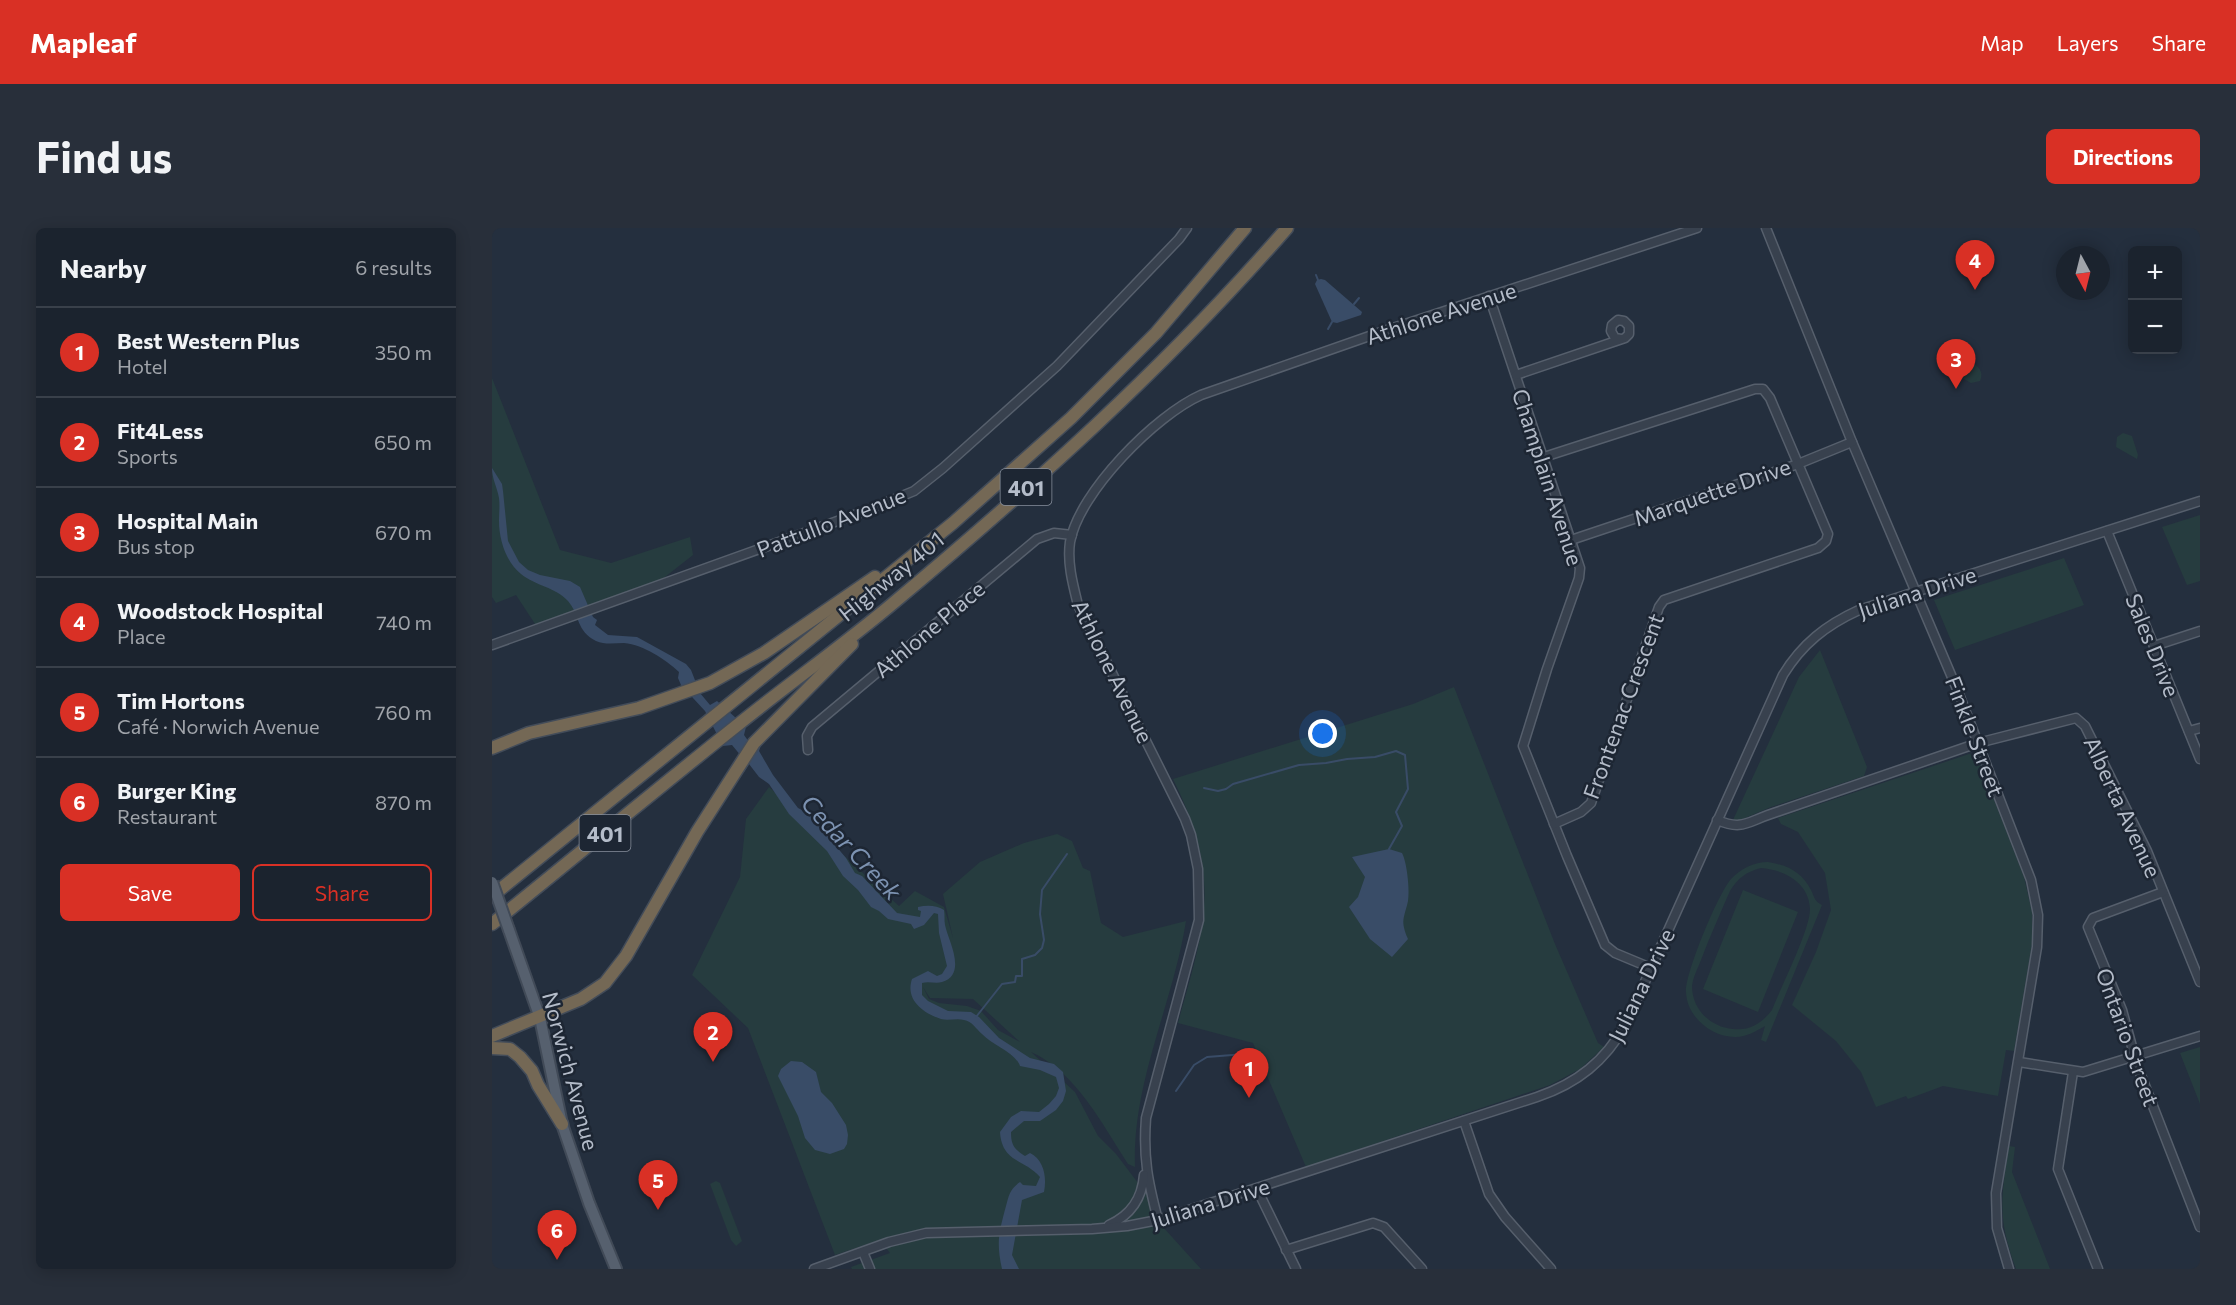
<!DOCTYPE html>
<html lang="en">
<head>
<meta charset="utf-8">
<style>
	:root { --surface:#1b232e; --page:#282f3a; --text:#f1f3f6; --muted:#a0a4aa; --line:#39404a; --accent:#d93025 }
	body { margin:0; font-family:Commissioner,sans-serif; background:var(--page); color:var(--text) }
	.controls { position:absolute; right:18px; top:18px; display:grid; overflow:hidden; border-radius:9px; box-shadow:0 3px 15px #0003 }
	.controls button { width:54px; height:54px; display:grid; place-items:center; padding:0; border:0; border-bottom:2px solid var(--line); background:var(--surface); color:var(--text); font:30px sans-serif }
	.compass { position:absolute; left:1564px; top:18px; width:54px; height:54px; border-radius:50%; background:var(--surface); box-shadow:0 3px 15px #0003; rotate:173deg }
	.you { position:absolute; left:831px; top:506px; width:21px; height:21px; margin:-15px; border:4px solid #fff; border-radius:50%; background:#1a73e8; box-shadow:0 0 0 9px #1a73e833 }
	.badge { display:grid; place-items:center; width:39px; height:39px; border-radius:50%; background:var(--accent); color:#fff; font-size:20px; font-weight:700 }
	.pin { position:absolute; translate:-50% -50px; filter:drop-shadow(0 2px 3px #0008) }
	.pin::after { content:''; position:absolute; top:32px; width:21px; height:18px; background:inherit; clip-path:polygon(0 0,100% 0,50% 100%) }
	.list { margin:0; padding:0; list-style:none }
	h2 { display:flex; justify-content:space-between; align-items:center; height:78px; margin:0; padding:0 24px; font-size:26px }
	h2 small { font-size:20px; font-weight:400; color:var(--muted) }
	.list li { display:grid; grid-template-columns:39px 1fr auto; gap:18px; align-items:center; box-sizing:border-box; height:90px; padding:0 24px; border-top:2px solid var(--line) }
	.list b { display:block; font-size:22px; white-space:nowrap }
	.list p { margin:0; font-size:20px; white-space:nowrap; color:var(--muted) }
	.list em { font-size:20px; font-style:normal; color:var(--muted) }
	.actions { display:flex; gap:12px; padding:18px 24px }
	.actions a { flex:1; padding:14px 0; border:2px solid var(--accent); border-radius:9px; text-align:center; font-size:21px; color:var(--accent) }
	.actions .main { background:var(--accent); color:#fff }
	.map { position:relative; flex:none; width:1708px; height:1041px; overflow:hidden; border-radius:9px }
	header { display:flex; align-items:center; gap:36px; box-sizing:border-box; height:84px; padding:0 30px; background:var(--accent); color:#fff }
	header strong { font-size:28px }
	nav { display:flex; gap:33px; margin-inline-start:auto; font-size:21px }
	.intro { display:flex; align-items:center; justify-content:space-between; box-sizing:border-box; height:144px; padding:0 36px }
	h1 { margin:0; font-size:42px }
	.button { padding:15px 27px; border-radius:9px; background:var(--accent); color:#fff; font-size:21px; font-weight:700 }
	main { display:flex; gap:36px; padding:0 36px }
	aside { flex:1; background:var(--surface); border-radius:9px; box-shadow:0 3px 15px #0003 }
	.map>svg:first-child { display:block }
	.green { fill:#263c3f; fill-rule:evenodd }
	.water { fill:#394c67 }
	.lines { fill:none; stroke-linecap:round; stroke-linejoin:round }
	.stream { stroke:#394c67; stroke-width:2 }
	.minor-casing { stroke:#565f6c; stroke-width:11 }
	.major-casing { stroke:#414a57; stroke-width:14 }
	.highway-casing { stroke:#434c59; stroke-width:15 }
	.minor { stroke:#38414e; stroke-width:8 }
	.major { stroke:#56606e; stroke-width:10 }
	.highway { stroke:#746855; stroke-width:12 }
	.major-bridge-casing { stroke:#414a57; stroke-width:14; stroke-linecap:butt }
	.major-bridge { stroke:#56606e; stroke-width:10 }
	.labels { text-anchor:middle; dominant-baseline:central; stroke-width:5; stroke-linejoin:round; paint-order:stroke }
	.shield { fill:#1d2633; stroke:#878f9c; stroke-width:1.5 }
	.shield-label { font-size:21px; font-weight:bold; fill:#b4bcc9 }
	.street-label { font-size:22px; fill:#b4bcc9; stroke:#1d2633 }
	.water-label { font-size:24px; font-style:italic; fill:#7c92b1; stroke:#1d2633 }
</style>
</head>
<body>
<header>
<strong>Mapleaf</strong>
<nav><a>Map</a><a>Layers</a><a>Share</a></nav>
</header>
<div class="intro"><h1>Find us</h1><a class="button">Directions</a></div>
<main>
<aside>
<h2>Nearby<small>6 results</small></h2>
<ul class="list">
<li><span class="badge">1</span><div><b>Best Western Plus</b><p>Hotel</p></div><em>350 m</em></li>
<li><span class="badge">2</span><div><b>Fit4Less</b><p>Sports</p></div><em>650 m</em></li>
<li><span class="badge">3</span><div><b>Hospital Main</b><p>Bus stop</p></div><em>670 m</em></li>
<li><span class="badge">4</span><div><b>Woodstock Hospital</b><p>Place</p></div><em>740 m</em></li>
<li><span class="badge">5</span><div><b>Tim Hortons</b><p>Café · Norwich Avenue</p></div><em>760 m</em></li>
<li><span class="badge">6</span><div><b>Burger King</b><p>Restaurant</p></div><em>870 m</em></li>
</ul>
<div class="actions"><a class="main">Save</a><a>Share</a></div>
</aside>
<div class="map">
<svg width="1708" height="1041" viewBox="0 0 1708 1041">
	<rect width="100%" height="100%" fill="#242f3e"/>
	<g class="green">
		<path d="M1469,129C1480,134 1494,140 1488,153L1479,155L1462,145L1460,138L1461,133Z"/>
		<polygon points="0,150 68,322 119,335 198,309 201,327 164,356 45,399 24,367 4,375 0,369"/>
		<polygon points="1631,205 1640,208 1646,227 1645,231 1624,219 1625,209"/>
		<polygon points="1708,287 1708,353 1695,357 1670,299"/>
		<polygon points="1572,330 1592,377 1463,422 1442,372"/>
		<polygon points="1328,422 1375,539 1372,548 1279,579 1246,593 1241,592 1307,449"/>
		<path d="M962,459L1063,716L1106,815L1112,819L1088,841L1058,857L814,939L761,815L686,795C714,695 730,650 681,551L921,476Z"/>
		<polygon points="1477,526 1481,527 1487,533 1532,649 1540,684 1540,716 1522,823 1514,822 1506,868 1451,858 1416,871 1414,868 1384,879 1369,844 1344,813 1300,777 1324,724 1339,682 1333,645 1306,604 1289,596 1286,590"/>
		<path d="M277,559L407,678L423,663L452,679L461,710L451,666L488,634L532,615L565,606L580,613L591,640L598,643L609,695L631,709L694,693C681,776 640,854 643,939L636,936C610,896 584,844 539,824L583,864L606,908L624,926L659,972L671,999L709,1041H360L359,1039L398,1025L388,1012L343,1027L256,800L200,747L248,649L254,591ZM431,759L438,770L481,771L528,814L506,802L489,783L475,778L447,775L437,771Z"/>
		<path d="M1276,634C1295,637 1310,644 1319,662C1323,670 1322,673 1330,677L1274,814L1269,812L1273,798C1264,803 1255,809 1243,809C1219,809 1194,788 1194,763C1194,743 1226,666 1239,651C1248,641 1262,634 1276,634ZM1269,640C1292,642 1317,654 1318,681C1318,702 1289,759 1280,782C1270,795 1258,803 1241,801C1218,799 1200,781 1200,758C1201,749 1206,740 1209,732C1218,708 1228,686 1238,663C1246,650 1254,644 1269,640Z"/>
		<polygon points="1251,662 1306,684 1266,784 1211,761"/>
		<polygon points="1708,819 1708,876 1688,825"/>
		<path d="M1517,918L1523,919L1520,944L1558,1041H1524C1505,990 1509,970 1517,918Z"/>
		<polygon points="224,953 228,955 250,1013 244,1018 239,1012 218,956"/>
	</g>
	<g class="water">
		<polygon points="829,51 833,52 870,84 869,87 845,95 840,94 823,56 825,52"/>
		<path d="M0,240L10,256L11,263L16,313L27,334L36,342L48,347L78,353L88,359L101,389L105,392L103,397L116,407L145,409L194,436L199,442L208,465L218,477L225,473L254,499L252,507L262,521L271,512L267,523L281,547L306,580L323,589L330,596L338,611L354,630L363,645L370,648L405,685L428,689L429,683L426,682V679C435,677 444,677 452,682C453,687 452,692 453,697C456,712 476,746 450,754C444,756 437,753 430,755V767L436,773L456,783L479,784L487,789L507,810L538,830L562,836L571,844L574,863L571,873L564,882L548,893H532L519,904C519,917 522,921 533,928L538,925C552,932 555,949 552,964L530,972L520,1027L527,1041H510C504,1014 507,1004 514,978C517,967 518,961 528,954L531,957L544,958L548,949C533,931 510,935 508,904L519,889L529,883L547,884L557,876L564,868L567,860L564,849L548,842L528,838C523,824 500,817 490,806C484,801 480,793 472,792C465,790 456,793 449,791C431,785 413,772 420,751L436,743L445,748L450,746L455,738L447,705L446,686L442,685L432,697L422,701L419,696L396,691L387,683L379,679L366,662L351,648L335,623L297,586L277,556L267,549L257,536L252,544L248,545L254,534L240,517L231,518L213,483L189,457L186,450L187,444C173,431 152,417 132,415C123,415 113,417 104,413C84,403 88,387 76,373C63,359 44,358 29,346C14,334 7,312 7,293C7,285 8,278 7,270C5,259 0,251 0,240Z"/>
		<path d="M897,621L910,625C915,634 918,663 916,673C912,691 908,692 916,711L900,729L878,711L857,679L866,669L873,649L860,629Z"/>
		<polygon points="299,833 310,834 324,844 329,864 340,875 354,897 356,907 355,916 352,921 338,926 323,922 313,910 306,888 286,848 289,841"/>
	</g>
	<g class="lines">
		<g class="stream">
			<polyline points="824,47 826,52"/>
			<polyline points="862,76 867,70"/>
			<polyline points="836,101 840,94"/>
			<polyline points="712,560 726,563 734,561 741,556 807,537 834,535 855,531 883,529 904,523 913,527 916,561 904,584 910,598 897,621"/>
			<polyline points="484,789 510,756 523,754 524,748 530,748 530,731 543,727 550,720 552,712 548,686 550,662 575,626"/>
			<polyline points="684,863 702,837 715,829 753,826 760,829 765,839"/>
		</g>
		<defs>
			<g id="minor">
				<polyline points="1274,0 1360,214 1465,461 1539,652 1546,687 1545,719 1504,965 1505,1000 1517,1041"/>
				<polyline points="997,68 1088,340 1087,350 1055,441 1031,518 1075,628 1113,717 1123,725 1159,740"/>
				<polyline points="1024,147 1133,110 1137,106 1137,98 1132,93 1126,92 1120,97 1119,103 1123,110 1129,111"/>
				<polyline points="1052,229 1263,161 1271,161 1278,170 1336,306 1334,313 1326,320 1172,372 1167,379 1099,575 1089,584 1062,596"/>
				<polyline points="1615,303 1708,531"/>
				<polyline points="1079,312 1306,236 1360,214"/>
				<polyline points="0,417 376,282 422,263 451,240 565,138 687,11 695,0"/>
				<polyline points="1662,418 1708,403"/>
				<polyline points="1697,503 1708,500"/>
				<polyline points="316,522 315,508 320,499 545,311 562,305 580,307"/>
				<path d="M1225,592C1249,602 1254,595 1276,587L1486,515L1584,490L1593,498L1655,623L1708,754"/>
				<polyline points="1671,664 1601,690 1596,699 1630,782 1645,837 1708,999"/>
				<polyline points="1527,834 1591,844 1708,808"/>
				<polyline points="1581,844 1566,941 1606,1041"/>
				<polyline points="972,893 997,966 1013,989 1059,1041"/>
				<polyline points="765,961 804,1041"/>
				<path d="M666,992C656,954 651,930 654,890L707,692L706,641L699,607L693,591L586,377C581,357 575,335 578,314C587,264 664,187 709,167L889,104L1205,0"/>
				<path d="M617,997C639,987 650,971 652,947"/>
				<polyline points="794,1022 881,995 892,999 930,1041"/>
				<polyline points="371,1024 378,1041"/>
				<path d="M322,1041L397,1014L434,1005L600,1001L635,998L666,992L1045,869C1086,855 1113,833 1134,796L1291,447C1310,416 1334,397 1367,382L1708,273"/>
			</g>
			<polyline id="major" points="17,702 48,790 70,896 97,975 124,1041"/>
			<g id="highway">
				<polyline points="0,520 37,505 147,480 218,455 272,425 383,349"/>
				<polyline points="0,668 461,295 579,190 664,105 753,0"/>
				<path d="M0,696C83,629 165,561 248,495C298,455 350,418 399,377C539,260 675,138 795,0"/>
				<polyline points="0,808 89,771 113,755 134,728 205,604 262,515 360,416"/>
				<polyline points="0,820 18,821 28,829 40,843 46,857 70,896"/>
			</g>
		</defs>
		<use href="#minor" class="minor-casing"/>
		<use href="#major" class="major-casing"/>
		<use href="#highway" class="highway-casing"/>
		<use href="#minor" class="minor"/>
		<use href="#major" class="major"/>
		<use href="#highway" class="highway"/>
		<defs>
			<polyline id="major-bridge" points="0,654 17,702"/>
		</defs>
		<use href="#major-bridge" class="major-bridge-casing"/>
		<use href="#major-bridge" class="major-bridge"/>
	</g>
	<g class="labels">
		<g class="shield">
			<rect x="508.5" y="241" width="51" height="36" rx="4.5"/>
			<rect x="87.5" y="587" width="51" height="36" rx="4.5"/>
		</g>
		<g class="shield-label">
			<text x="534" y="259">401</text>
			<text x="113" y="605">401</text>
		</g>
		<g class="street-label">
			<text transform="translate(949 85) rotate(-18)">Athlone Avenue</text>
			<text transform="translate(1056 249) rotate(72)">Champlain Avenue</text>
			<text transform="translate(1220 264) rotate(-19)">Marquette Drive</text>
			<text transform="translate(339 294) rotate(-21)">Pattullo Avenue</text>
			<text transform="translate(399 348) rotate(-39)">Highway 401</text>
			<text transform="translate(1425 364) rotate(-18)">Juliana Drive</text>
			<text transform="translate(437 401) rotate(-40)">Athlone Place</text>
			<text transform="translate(1661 417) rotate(68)">Sales Drive</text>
			<text transform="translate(621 443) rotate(64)">Athlone Avenue</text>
			<text transform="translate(1131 478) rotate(-70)">Frontenac Crescent</text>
			<text transform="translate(1483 508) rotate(69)">Finkle Street</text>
			<text transform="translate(1631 579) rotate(65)">Alberta Avenue</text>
			<text transform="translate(1149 757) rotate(-64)">Juliana Drive</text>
			<text transform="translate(1636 809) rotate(70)">Ontario Street</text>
			<text transform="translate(79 843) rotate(75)">Norwich Avenue</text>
			<text transform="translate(718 975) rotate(-17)">Juliana Drive</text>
		</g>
		<g class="water-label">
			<text transform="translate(360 619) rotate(47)">Cedar Creek</text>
		</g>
	</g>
</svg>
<div class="controls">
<button>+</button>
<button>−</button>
</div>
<svg class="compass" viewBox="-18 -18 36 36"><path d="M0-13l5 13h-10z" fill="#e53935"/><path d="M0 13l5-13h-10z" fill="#a0a4aa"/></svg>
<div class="you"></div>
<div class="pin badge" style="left:757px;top:870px">1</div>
<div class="pin badge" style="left:221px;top:834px">2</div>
<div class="pin badge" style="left:1464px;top:161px">3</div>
<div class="pin badge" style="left:1483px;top:62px">4</div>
<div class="pin badge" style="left:166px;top:982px">5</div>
<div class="pin badge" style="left:65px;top:1032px">6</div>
</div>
</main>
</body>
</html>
